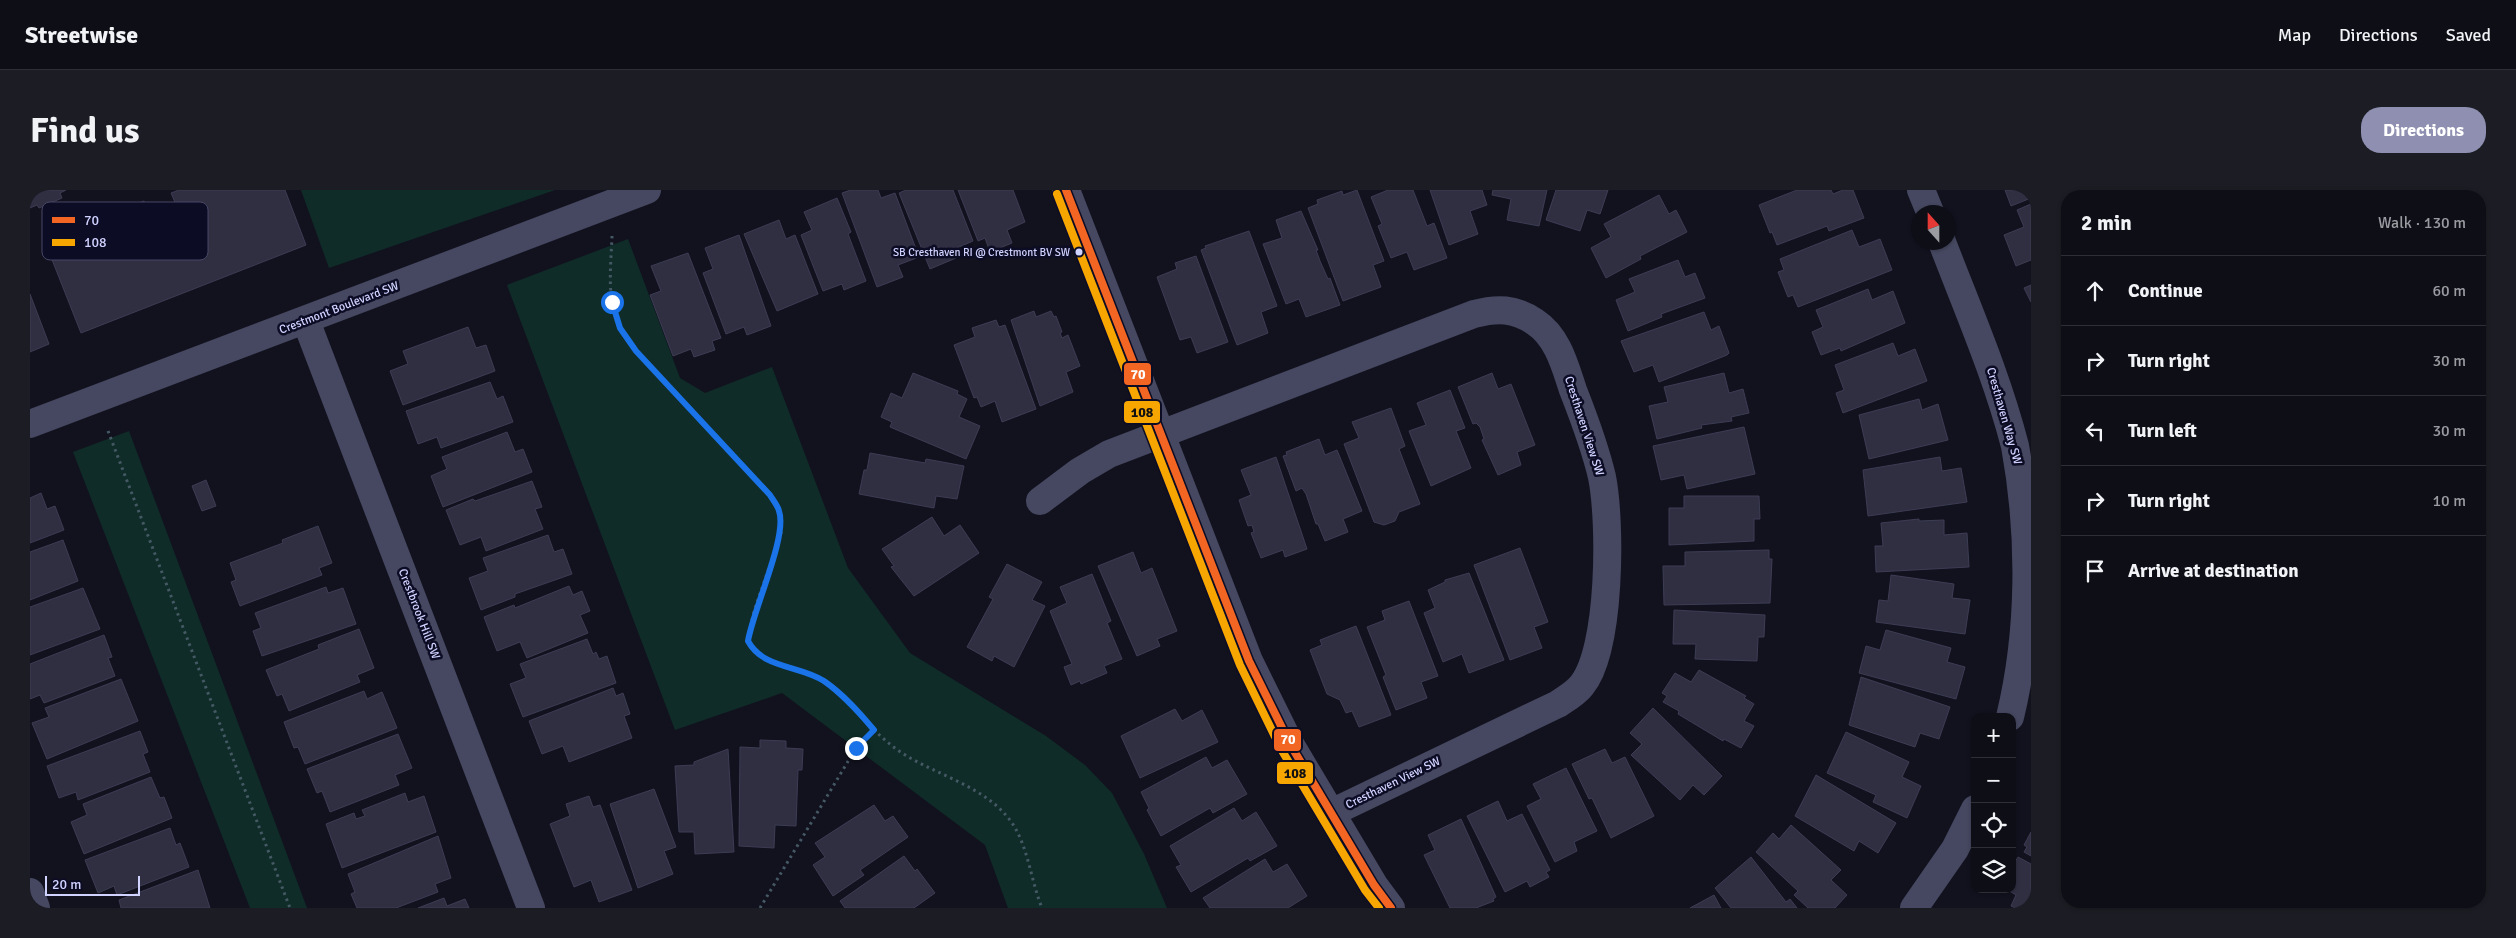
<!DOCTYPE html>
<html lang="en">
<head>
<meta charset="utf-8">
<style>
	:root { --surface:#0e0e17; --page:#1c1c24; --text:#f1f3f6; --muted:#9b9ca1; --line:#2e2e36; --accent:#8e8fb1 }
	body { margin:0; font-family:Signika,sans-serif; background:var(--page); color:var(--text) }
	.controls { position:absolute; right:15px; bottom:15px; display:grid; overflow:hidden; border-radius:10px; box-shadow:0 1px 4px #0004 }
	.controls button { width:45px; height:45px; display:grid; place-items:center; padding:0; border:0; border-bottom:1px solid var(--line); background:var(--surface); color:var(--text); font:25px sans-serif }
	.compass { position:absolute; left:1881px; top:15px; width:45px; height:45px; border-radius:50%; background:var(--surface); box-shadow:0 1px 4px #0004; rotate:339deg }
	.scale { position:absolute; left:15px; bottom:12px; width:95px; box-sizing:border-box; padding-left:5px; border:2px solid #d0d2ff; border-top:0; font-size:14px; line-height:18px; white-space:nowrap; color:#d0d2ff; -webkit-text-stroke:4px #0d0c25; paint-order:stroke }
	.stop { position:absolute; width:15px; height:15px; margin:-11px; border:4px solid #1a73e8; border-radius:50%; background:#fff }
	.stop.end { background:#1a73e8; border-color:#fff; box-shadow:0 1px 5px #0008 }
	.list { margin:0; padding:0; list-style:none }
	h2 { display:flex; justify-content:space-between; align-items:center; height:65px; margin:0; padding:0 20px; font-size:21px }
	h2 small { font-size:16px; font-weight:400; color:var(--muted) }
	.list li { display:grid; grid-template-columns:32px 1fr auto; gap:15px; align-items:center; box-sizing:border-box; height:70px; padding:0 20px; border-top:1px solid var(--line) }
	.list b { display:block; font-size:19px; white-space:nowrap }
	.list em { font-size:16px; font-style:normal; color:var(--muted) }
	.icon { flex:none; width:28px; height:28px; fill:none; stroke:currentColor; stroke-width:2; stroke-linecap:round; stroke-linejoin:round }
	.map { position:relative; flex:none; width:2001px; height:718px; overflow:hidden; border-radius:20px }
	header { display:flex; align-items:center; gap:30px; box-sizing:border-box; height:70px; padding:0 25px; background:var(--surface); border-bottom:1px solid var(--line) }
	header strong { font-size:24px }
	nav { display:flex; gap:28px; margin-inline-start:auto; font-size:18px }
	.intro { display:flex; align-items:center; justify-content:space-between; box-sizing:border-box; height:120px; padding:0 30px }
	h1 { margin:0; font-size:35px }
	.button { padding:12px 22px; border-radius:20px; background:var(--accent); color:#fff; font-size:18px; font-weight:700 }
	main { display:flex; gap:30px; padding:0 30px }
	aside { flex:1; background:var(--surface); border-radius:20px; box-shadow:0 1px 4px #0004 }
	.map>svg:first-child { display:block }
	.green { fill:#0f2c28 }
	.building { fill:#302f42; stroke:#3c3c54 }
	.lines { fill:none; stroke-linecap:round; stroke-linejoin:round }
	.path { stroke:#455965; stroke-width:3; stroke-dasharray:2.5 4; stroke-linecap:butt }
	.minor { stroke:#464861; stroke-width:28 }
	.tertiary { stroke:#464861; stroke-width:28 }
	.bus-1-casing { stroke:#0d0c25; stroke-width:11 }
	.bus-2-casing { stroke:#0d0c25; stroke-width:11 }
	.bus-1 { stroke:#f26522; stroke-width:8 }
	.bus-2 { stroke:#f7a600; stroke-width:8 }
	.route { stroke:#1a73e8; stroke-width:6 }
	.bus-dot { fill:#d0d2ff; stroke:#0d0c25; stroke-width:2 }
	.labels { text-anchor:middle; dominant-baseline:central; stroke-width:5; stroke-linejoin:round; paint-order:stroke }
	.bus-label { font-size:11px; fill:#d0d2ff; stroke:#0d0c25; text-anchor:end }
	.street-label { font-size:12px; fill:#d0d2ff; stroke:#0d0c25 }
	.key { fill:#0d0c25; stroke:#484766; stroke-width:1 }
	.key-label { font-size:14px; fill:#d0d2ff }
	.line-badge { stroke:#0d0c25; stroke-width:2 }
	.badge-label { font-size:14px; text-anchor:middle; font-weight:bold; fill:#fff }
	.pale-badge-label { font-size:14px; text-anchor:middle; font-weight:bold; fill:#111 }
</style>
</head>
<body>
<header>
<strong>Streetwise</strong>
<nav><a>Map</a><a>Directions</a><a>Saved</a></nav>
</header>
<div class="intro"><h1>Find us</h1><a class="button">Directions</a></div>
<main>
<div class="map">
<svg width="2001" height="718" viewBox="0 0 2001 718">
	<rect width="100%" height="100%" fill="#12121f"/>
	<g class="green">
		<polygon points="271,0 525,0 299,78"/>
		<polygon points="598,49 650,188 675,203 742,177 818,378 880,463 1016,546 1055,575 1082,603 1114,664 1137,718 978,718 955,655 752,503 645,540 477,95"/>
		<polygon points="99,241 277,718 220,718 43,262"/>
	</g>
	<g class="building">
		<polygon points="0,0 36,0 30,3 32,8 9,18 7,15 0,18"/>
		<polygon points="149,0 255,0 276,55 51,143 15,52 42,41 48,55 73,45 67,30 114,11 120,28 147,17 141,3"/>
		<polygon points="821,0 848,0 851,8 865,3 889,67 868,75 873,87 847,97 812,3"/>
		<polygon points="876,0 923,0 943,51 922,60 926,68 900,79 869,3"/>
		<polygon points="928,0 983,0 995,32 977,40 982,53 960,62 955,48 948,51"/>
		<polygon points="1327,0 1354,71 1343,75 1351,97 1313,111 1278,18 1288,14 1287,10 1312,1 1313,5"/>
		<polygon points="1358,0 1383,0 1397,36 1404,33 1417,68 1384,80 1377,62 1361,68 1348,36 1352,34 1341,7"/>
		<polygon points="1400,0 1452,0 1457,15 1440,21 1448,44 1419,55"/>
		<polygon points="1463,0 1517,0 1509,36 1477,30 1481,9 1462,5"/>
		<polygon points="1526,0 1578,0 1570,24 1557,20 1550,41 1516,30"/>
		<polygon points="1767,0 1801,0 1803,4 1813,0 1823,0 1834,28 1799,41 1797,36 1747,55 1742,42 1740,43 1729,15"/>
		<polygon points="1975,0 2001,0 2001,8 1981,16"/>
		<polygon points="1629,5 1639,24 1646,20 1657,42 1610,66 1611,69 1576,88 1561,58 1581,47 1574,34"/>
		<polygon points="807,8 821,42 818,44 836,91 814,100 812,94 793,101 771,45 782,40 774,22"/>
		<polygon points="2001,14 2001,70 1986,76 1974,45 1994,37 1987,20"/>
		<polygon points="1271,21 1288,60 1286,60 1290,71 1298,89 1300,88 1310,115 1276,127 1269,109 1256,114 1233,54 1252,48 1246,30"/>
		<polygon points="749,30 756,49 765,45 788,104 747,121 714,44"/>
		<polygon points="1822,40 1829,57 1850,49 1862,80 1768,117 1763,105 1758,107 1748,82 1754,80 1750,69"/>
		<polygon points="1219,41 1247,116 1231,122 1238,143 1207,155 1171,60 1176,58 1175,56"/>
		<polygon points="709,45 741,136 717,145 714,137 696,144 673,83 683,79 675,58"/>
		<polygon points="658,63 691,148 682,151 685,160 664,167 661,159 643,166 620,105 631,101 621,76"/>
		<polygon points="1166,66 1198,152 1167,163 1161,147 1150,150 1127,87 1147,79 1145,73"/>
		<polygon points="1648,70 1655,87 1665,83 1675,108 1631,124 1632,127 1598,141 1586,110 1605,102 1599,89"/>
		<polygon points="2001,95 2001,112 1994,98"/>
		<polygon points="1838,99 1842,110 1863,101 1875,133 1811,161 1810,158 1791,165 1782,142 1793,137 1786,120"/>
		<polygon points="0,104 19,154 0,162"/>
		<polygon points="1004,121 1006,127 1021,121 1024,127 1026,126 1032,142 1030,143 1032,148 1038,145 1050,176 1036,182 1043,202 1010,216 981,130"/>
		<polygon points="1674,122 1681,140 1689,136 1699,163 1697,165 1629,192 1623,175 1604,182 1591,151"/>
		<polygon points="966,130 969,137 975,135 1006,219 972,232 965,211 951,217 947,207 944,208 924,155 945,147 942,138"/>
		<polygon points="438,137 446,158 456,155 465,181 373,215 360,181 378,174 373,161"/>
		<polygon points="1863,153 1868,166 1885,159 1897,191 1813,223 1806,203 1814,200 1805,175"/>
		<polygon points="883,183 928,201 927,204 937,209 929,227 950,236 936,269 860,237 862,232 851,227 861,203 872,208"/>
		<polygon points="1462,183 1468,199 1481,194 1505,255 1487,262 1491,275 1468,285 1452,250 1454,249 1450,237 1446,233 1443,234 1428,197"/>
		<polygon points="1694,183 1699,203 1713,199 1719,223 1701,227 1702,231 1671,235 1672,238 1627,249 1619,216 1638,212 1634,197"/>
		<polygon points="460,192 467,209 473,206 483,232 411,258 407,247 388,254 376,221"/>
		<polygon points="1420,200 1435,238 1426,241 1441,278 1401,296 1379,241 1396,235 1387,213"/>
		<polygon points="1889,209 1892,220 1908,214 1918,250 1839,269 1829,225"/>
		<polygon points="1361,218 1375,256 1369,259 1390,314 1369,322 1365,331 1354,335 1344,332 1314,254 1329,248 1322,232"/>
		<polygon points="1714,237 1725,284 1657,299 1654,285 1631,290 1623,256"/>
		<polygon points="477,242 485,262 493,259 502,282 413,317 401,286 417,279 412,267"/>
		<polygon points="1289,249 1295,265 1307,260 1332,321 1313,329 1318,342 1295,351 1288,334 1286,334 1276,304 1272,298 1266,301 1253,266 1257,265 1256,262"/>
		<polygon points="840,263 895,273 896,269 934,276 927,309 906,306 904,318 829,304 834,280 837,280"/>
		<polygon points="1246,267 1277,359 1255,367 1253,360 1231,368 1221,343 1224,342 1222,335 1218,336 1209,310 1221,305 1211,280"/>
		<polygon points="1910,267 1912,281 1931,278 1937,312 1838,326 1833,280"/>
		<polygon points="176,290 186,316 172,321 162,296"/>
		<polygon points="502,291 512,317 505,319 513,339 456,361 451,347 430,355 416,320 443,309 445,311"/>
		<polygon points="11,303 17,319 25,316 34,340 0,353 0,308"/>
		<polygon points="1654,306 1729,306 1730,329 1724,329 1724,351 1639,355 1639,318 1654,318"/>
		<polygon points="902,327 914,346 930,335 949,363 884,406 861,377 864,376 852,359"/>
		<polygon points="1889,329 1889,331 1914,330 1914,345 1937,343 1939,377 1846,382 1845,356 1853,356 1851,333"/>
		<polygon points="288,336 302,373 289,378 292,385 210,416 201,392 206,390 200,373 253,353 252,350"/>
		<polygon points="518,345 524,362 533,359 542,384 485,404 485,407 451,420 439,388 458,381 453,368"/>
		<polygon points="33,350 48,391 0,410 0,362"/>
		<polygon points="1490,358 1518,432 1504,437 1512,458 1480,470 1444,375"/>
		<polygon points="1739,360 1739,369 1742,369 1740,413 1634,415 1633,376 1655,376 1655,362"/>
		<polygon points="1103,362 1111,383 1122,378 1147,441 1127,449 1130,456 1107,466 1068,376"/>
		<polygon points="977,374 1012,392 1002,410 1015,416 984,477 964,466 962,471 937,457 963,409 959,407"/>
		<polygon points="1439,383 1474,470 1439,483 1432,464 1413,472 1394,423 1405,418 1398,400 1415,392 1415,390"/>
		<polygon points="1062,384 1081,431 1077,433 1092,469 1074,476 1077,483 1051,494 1050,491 1041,495 1034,477 1042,474 1020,421 1037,413 1030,397"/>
		<polygon points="1861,385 1924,394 1922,408 1940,410 1935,444 1846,432 1849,410 1858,411"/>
		<polygon points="539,396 543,405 552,401 560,421 550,425 558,443 497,468 490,452 467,461 454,427 484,415 485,418"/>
		<polygon points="296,397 298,403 313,398 326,434 232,466 223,441 231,438 225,423"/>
		<polygon points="53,398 70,439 0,465 0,417"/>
		<polygon points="1379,411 1408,486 1391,492 1397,508 1366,520 1353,487 1356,485 1337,437 1355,430 1352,421"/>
		<polygon points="1644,420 1735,425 1734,447 1728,447 1727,471 1665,469 1666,454 1643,454"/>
		<polygon points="1326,436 1361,525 1329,537 1322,521 1316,523 1310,510 1297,504 1280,460 1292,455 1290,450"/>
		<polygon points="329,439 344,478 327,485 330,492 259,521 252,504 247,506 236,480 289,459 288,455"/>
		<polygon points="1856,440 1921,458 1917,472 1935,477 1926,509 1829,483 1836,456 1850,460"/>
		<polygon points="74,445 82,467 78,468 85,486 14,513 10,505 0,509 0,474"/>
		<polygon points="557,449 563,464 566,462 569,469 577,466 586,493 493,527 480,494 496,488 490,474"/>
		<polygon points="1669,480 1716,506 1714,508 1724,514 1714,531 1724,536 1711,558 1694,549 1693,551 1648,524 1649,521 1633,512 1637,506 1632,503 1645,483 1661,492"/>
		<polygon points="1831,487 1920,517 1909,549 1890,543 1885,557 1819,535"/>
		<polygon points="91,489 108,531 17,569 2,533 19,527 15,518"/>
		<polygon points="583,498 586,506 593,503 600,524 594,526 602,548 539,572 533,556 512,564 499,531"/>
		<polygon points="334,501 337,509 352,502 367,538 275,574 268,557 264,558 254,532"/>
		<polygon points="1623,518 1692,586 1674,605 1663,595 1650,610 1601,565 1612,554 1600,543"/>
		<polygon points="1145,519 1152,531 1172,520 1188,552 1110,588 1091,546"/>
		<polygon points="110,541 118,562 113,564 120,582 48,610 46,602 29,608 17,576"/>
		<polygon points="1816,542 1879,572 1872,587 1891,596 1877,628 1843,612 1846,605 1797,583"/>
		<polygon points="368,544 382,578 365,585 369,595 300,622 292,601 287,603 277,579"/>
		<polygon points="730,550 756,551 756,558 773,559 772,580 768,580 766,636 745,635 744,658 709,656 710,557 730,558"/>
		<polygon points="698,559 704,662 665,664 664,642 649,642 645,576 664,575 664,572"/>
		<polygon points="1575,559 1582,573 1595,567 1624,626 1581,648 1562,608 1559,609 1542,574"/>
		<polygon points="1176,567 1182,578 1197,570 1217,604 1183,623 1180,618 1131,646 1117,620 1119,618 1111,602"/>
		<polygon points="1536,578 1567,641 1544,652 1547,661 1525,672 1497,616 1511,609 1503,594"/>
		<polygon points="1786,585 1866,633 1848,663 1829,651 1824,661 1765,626"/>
		<polygon points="121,587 130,608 134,607 142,628 54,664 41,632 57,625 53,614"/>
		<polygon points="624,599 646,657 634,661 643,684 608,698 580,614"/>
		<polygon points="375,603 378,612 394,606 406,642 312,678 296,634 324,623 326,629 335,626 332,620"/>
		<polygon points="559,606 563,617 570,615 602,700 569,712 561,690 544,697 520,634 540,626 536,614"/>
		<polygon points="1468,611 1477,631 1492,624 1520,680 1516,682 1519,687 1500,697 1497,691 1475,702 1437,626"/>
		<polygon points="844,615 855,631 863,626 878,647 830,680 834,685 803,706 783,675 795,667 785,653"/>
		<polygon points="1204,618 1212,631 1226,622 1247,656 1220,671 1218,668 1161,702 1146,677 1151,675 1140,656"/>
		<polygon points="1431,629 1466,707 1463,709 1464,711 1446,718 1420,718 1394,665 1405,660 1398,645"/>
		<polygon points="1761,635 1811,680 1801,690 1817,705 1805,718 1778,718 1764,705 1768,701 1726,662 1743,643 1749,649"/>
		<polygon points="140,638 146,655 150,653 159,677 87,705 84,696 68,703 55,670"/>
		<polygon points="2001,642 2001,666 1994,662 1997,657 1994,655"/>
		<polygon points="408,646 421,688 405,694 408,702 366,718 327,718 321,704 325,702 318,684"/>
		<polygon points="874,666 885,681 887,679 905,703 884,718 815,718 810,711"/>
		<polygon points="1721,667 1756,712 1760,709 1767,718 1701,718 1685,698"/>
		<polygon points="1988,667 2001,674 2001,718 1985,718 1981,716 1986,705 1976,699 1982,699 1982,677"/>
		<polygon points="1235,669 1243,682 1257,674 1277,706 1258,718 1180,718 1173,708"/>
		<polygon points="168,680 180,718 91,718 89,710"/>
		<polygon points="1684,705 1691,718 1660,718"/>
		<polygon points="414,708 417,716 435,709 439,718 388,718"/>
	</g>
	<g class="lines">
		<g class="path">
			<path d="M582,46C581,76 576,111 590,139C594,146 601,154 606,161L739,305L749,321L752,340L724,421L717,451C733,478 768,476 792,490C821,506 836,536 861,555C898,585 957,593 984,636C999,661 1001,691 1012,718"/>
			<polyline points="78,241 260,718"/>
			<polyline points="730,718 826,558 844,540"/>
		</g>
		<g class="minor">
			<polyline points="1036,0 1219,471 1260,554 1344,695 1361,718"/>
			<polyline points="1891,0 1900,22"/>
			<path d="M1912,52C1938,120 1967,186 1985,256C2001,344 2001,440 1980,527"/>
			<polyline points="276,131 501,718"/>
			<path d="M1010,311L1050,281L1079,264L1444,124C1467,118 1485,118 1505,132C1528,147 1535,176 1543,200C1554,228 1565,257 1572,287C1581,332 1581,459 1552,495C1546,503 1537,508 1528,514L1301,623"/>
			<polyline points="0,702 6,718"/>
			<polyline points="1884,718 1925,659 1945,619"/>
		</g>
		<polyline class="tertiary" points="0,234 617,0"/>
		<defs>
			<polyline id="bus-1" points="1036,0 1219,471 1260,554 1344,695 1361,718"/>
			<polyline id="bus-2" points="1027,4 1210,475 1251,559 1335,700 1349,718"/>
		</defs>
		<use href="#bus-1" class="bus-1-casing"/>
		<use href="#bus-2" class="bus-2-casing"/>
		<use href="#bus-1" class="bus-1"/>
		<use href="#bus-2" class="bus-2"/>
	</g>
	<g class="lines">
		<path class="route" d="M582,112L590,138L606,161L740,305C743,310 748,316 749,321C758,346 723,420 718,451C733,479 769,475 794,491C814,505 829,522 844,540L826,558"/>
	</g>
	<circle class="bus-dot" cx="1049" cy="62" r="4.5"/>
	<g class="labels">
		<g class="bus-label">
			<text x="1040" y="62">SB Cresthaven RI @ Crestmont BV SW</text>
		</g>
		<g class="street-label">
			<text transform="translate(309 118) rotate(-21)">Crestmont Boulevard SW</text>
			<text transform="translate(1974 226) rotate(74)">Cresthaven Way SW</text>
			<text transform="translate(1554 236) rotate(72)">Cresthaven View SW</text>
			<text transform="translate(389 424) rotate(69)">Crestbrook Hill SW</text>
			<text transform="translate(1363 593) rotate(-26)">Cresthaven View SW</text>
		</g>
	</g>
	<rect x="12" y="12" width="166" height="58" rx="8" class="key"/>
	<rect x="22" y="27" width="23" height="6" fill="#f26522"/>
	<rect x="22" y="49" width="23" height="7" fill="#f7a600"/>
	<g class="key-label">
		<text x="54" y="35">70</text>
		<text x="54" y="57">108</text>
	</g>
	<g class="line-badge">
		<rect x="1093" y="172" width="29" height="24" rx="5" fill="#f26522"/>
		<rect x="1093" y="210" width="38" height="24" rx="5" fill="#f7a600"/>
		<rect x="1243" y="538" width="29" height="24" rx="5" fill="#f26522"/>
		<rect x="1246" y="571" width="38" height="24" rx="5" fill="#f7a600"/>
	</g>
	<g class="badge-label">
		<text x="1108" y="189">70</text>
		<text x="1258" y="554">70</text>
	</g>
	<g class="pale-badge-label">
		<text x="1112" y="227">108</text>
		<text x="1265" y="588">108</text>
	</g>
</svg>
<div class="controls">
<button>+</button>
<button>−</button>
<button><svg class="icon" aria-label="locate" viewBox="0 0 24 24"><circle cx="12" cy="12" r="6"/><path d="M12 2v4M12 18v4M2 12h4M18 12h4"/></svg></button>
<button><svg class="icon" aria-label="layers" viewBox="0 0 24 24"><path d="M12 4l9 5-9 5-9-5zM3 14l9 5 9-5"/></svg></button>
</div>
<svg class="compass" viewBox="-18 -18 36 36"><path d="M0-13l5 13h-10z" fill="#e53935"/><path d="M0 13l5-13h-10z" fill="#9b9ca1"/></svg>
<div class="scale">20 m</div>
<div class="stop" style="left:582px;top:112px"></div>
<div class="stop end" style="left:826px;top:558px"></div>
</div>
<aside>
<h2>2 min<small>Walk · 130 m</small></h2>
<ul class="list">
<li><svg class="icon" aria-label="ahead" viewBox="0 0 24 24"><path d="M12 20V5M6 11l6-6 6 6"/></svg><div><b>Continue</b></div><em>60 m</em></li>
<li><svg class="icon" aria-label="right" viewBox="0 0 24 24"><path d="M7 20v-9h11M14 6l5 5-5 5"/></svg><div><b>Turn right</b></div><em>30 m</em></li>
<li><svg class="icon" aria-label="left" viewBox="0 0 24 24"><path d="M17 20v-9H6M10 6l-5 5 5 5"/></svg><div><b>Turn left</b></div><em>30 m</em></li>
<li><svg class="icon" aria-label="right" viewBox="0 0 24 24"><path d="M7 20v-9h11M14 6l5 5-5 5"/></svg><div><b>Turn right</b></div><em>10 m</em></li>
<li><svg class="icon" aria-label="arrive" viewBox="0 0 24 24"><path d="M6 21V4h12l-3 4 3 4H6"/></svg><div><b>Arrive at destination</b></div></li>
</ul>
</aside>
</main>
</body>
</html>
